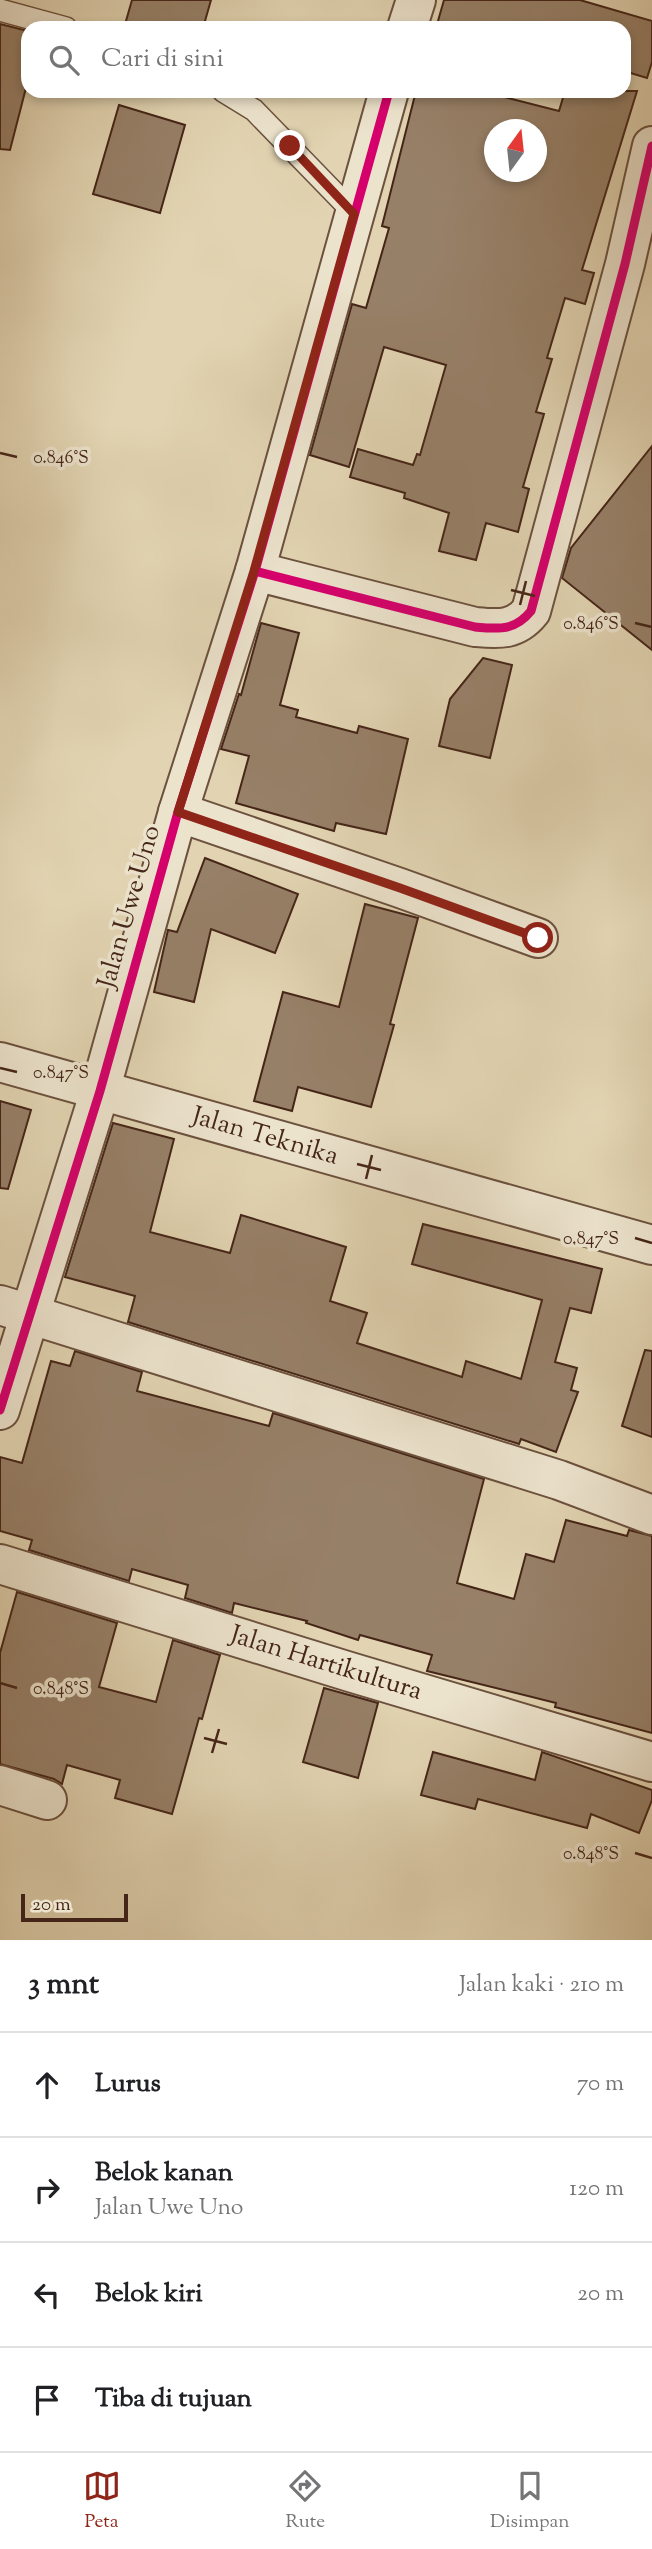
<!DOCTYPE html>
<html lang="id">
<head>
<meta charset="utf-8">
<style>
	:root { --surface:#fff; --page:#f2f2f2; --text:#202124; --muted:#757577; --line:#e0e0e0; --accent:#8f2418 }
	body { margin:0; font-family:"Sorts Mill Goudy",serif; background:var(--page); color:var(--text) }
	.compass { position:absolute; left:484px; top:119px; width:63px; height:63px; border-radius:50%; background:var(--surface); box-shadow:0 4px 10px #0003; rotate:15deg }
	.scale { position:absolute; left:21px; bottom:18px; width:107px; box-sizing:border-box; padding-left:7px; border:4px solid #452518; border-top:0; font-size:19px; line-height:24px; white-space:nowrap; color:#452518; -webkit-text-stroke:5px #ece3cd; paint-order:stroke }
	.stop { position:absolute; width:21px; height:21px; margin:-16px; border:5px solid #8f2418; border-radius:50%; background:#fff }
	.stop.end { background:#8f2418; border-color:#fff; box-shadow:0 2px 7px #0008 }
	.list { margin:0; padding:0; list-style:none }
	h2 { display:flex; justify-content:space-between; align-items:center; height:91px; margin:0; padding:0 28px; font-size:30px }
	h2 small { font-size:23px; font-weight:400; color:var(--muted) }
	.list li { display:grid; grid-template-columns:46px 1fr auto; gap:21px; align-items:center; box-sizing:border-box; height:105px; padding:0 28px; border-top:2px solid var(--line) }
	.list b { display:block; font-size:26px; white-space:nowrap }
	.list p { margin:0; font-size:23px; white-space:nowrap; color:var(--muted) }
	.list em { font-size:23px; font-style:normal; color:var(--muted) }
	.icon { flex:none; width:38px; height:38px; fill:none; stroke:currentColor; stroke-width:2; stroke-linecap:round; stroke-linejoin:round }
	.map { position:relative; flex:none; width:652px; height:1940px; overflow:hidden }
	.search { position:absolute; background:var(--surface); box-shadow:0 4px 10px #0003; left:21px; right:21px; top:21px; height:77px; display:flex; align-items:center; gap:18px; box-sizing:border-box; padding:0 24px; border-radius:21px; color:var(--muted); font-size:26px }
	.sheet { height:511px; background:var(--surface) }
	nav { display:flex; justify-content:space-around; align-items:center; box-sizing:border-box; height:98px; border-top:2px solid var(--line); background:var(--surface); font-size:19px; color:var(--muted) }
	nav a { display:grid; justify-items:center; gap:4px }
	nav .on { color:var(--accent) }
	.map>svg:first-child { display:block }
	.building { fill:#978068; stroke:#452518; stroke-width:2; fill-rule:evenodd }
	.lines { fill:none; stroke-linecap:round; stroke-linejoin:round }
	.service-casing { stroke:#6c513e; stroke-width:24 }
	.minor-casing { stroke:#6c513e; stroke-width:42 }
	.service { stroke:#ece3cd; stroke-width:21 }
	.minor { stroke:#ece3cd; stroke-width:38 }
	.cycleway-casing { stroke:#ece3cd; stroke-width:13 }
	.cycleway { stroke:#d6006c; stroke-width:9 }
	.route { stroke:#8f2418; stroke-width:9 }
	.ticks { fill:none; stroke:#452518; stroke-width:2.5 }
	.labels { text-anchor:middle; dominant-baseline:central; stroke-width:7; stroke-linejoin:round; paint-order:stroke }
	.street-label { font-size:26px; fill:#452518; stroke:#ece3cd }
	.ticks-label { font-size:18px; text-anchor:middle; fill:#452518; stroke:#ece3cd; stroke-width:7; stroke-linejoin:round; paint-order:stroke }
</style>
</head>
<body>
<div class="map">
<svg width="652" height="1940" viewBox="0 0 652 1940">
	<rect width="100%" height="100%" fill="#e2d4b2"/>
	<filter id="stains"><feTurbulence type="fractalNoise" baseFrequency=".00286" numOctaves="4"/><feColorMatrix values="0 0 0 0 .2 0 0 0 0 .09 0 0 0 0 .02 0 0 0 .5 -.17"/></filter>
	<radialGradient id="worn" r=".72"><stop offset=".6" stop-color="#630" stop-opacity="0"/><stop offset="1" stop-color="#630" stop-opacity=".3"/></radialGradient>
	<g class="building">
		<polygon points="132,0 211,0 203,28 124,28"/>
		<polygon points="444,0 580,0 652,21 652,62 647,78 624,71 624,28 436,28"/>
		<polygon points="0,24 28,31 28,80 10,150 0,149"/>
		<path d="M416,91H481L559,111L565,91H637L582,270L594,273L585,304L565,298L547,358L552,359L536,412L544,414L523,487L529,489L518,532L486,523L476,560L439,551L449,513L404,498L405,493L350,477L358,449L413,465L417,454L420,455L446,365L384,347L349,467L310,455L352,304L366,308L389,228L382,226ZM494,130H536V172H494Z"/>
		<polygon points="119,105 185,125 160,213 93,194"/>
		<polygon points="652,446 652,650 562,578 571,548"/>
		<polygon points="261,623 299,633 280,705 298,710 296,717 357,733 359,726 408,739 386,834 336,823 334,831 236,803 249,756 221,749 239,694 241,695"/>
		<polygon points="483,658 512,665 490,758 439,746 450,699"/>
		<polygon points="205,858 298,894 275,953 211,929 194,1002 154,992 168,930 177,932"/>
		<polygon points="365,904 418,918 390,1024 394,1025 371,1107 298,1087 292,1111 254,1101 283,992 339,1007"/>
		<polygon points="0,1101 31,1110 8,1189 0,1188"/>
		<polygon points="113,1123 174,1139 150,1232 230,1253 241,1215 346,1247 330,1301 367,1313 357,1343 462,1377 466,1361 521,1379 542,1300 412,1264 423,1224 602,1269 591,1313 570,1308 555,1362 577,1368 571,1390 578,1392 556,1452 521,1439 519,1444 128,1322 135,1296 65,1277"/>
		<polygon points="645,1350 652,1351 652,1437 622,1426"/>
		<polygon points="75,1351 142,1372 137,1391 269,1426 273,1413 484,1479 457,1583 514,1599 526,1554 554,1562 566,1520 627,1536 629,1530 652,1536 652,1733 555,1707 556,1703 427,1671 432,1655 360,1635 358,1640 306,1623 307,1621 234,1603 232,1613 185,1598 188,1585 132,1569 129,1581 29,1550 32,1540 0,1531 0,1457 22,1463 51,1361 70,1366"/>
		<polygon points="17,1592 117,1623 99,1687 156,1702 173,1640 220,1655 202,1719 199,1718 172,1814 115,1798 120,1780 67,1765 62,1784 54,1779 0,1764 0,1653"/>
		<polygon points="324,1688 378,1703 358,1778 303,1762"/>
		<polygon points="433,1752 535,1780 542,1752 652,1790 652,1800 639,1833 591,1814 587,1828 478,1799 475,1809 421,1795"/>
	</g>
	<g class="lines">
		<defs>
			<g id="service">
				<polyline points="0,10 66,28"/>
				<polyline points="223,91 254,110 354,213"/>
			</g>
			<g id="minor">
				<polyline points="407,28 416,0"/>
				<path d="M255,571L475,627C499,629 515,631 531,611L625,264L652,146"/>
				<polyline points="178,812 400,888 538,938"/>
				<polyline points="0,1062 652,1245"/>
				<polyline points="0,1305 559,1480 652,1515"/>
				<polyline points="0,1410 100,1091 178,812 255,571 389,91"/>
				<polyline points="0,1564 350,1672 652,1762"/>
				<polyline points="0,1785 47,1800"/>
			</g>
		</defs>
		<use href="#service" class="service-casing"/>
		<use href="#minor" class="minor-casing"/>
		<use href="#service" class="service"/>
		<use href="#minor" class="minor"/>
		<defs>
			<g id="cycleway">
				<path d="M255,571L475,627C499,629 515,631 531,611L625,264L652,146"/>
				<polyline points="0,1410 100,1091 178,812 255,571 389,91"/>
			</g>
		</defs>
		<use href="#cycleway" class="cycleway-casing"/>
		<use href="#cycleway" class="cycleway"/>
	</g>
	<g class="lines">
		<polyline class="route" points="290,146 354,214 254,571 178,812 400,888 538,938"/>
	</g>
	<path class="ticks" d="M0,453L17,457M511,590L535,596M520,605L526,581M635,623L652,627M0,1068L17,1072M357,1164L381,1170M366,1179L372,1155M635,1238L652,1243M0,1683L17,1688M204,1738L227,1744M212,1753L219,1729M635,1853L652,1858"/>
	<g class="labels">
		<g class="street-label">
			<text transform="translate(130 907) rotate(-74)">Jalan Uwe Uno</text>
			<text transform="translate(265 1137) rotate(16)">Jalan Teknika</text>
			<text transform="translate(326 1664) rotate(17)">Jalan Hartikultura</text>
		</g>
	</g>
	<g class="ticks-label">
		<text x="61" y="463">0.846°S</text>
		<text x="591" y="629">0.846°S</text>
		<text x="61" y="1078">0.847°S</text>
		<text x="591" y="1244">0.847°S</text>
		<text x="61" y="1694">0.848°S</text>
		<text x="591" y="1859">0.848°S</text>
	</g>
	<rect width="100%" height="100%" filter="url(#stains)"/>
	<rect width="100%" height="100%" fill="url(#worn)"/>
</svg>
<svg class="compass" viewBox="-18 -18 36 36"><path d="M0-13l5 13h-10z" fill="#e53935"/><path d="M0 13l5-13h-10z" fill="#757577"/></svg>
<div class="scale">20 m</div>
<div class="stop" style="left:538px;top:938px"></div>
<div class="stop end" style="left:290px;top:146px"></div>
<div class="search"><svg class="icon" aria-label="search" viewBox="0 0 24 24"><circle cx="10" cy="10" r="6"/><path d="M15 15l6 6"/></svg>Cari di sini</div>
</div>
<section class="sheet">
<h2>3 mnt<small>Jalan kaki · 210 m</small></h2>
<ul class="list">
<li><svg class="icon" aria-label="ahead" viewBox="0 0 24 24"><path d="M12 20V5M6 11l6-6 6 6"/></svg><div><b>Lurus</b></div><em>70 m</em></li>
<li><svg class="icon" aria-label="right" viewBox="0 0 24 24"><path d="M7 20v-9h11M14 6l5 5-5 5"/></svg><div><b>Belok kanan</b><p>Jalan Uwe Uno</p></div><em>120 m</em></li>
<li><svg class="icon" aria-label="left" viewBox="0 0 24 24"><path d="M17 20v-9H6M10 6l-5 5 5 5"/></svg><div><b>Belok kiri</b></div><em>20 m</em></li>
<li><svg class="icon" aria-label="arrive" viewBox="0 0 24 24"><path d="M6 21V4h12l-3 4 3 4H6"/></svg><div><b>Tiba di tujuan</b></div></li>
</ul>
</section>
<nav>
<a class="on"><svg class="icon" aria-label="map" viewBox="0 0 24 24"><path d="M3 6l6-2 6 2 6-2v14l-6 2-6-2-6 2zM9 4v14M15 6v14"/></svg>Peta</a>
<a><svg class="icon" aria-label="directions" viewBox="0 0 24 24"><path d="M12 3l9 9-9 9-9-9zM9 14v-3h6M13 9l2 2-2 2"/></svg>Rute</a>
<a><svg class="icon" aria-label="saved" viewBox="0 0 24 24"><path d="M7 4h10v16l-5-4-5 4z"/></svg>Disimpan</a>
</nav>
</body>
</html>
